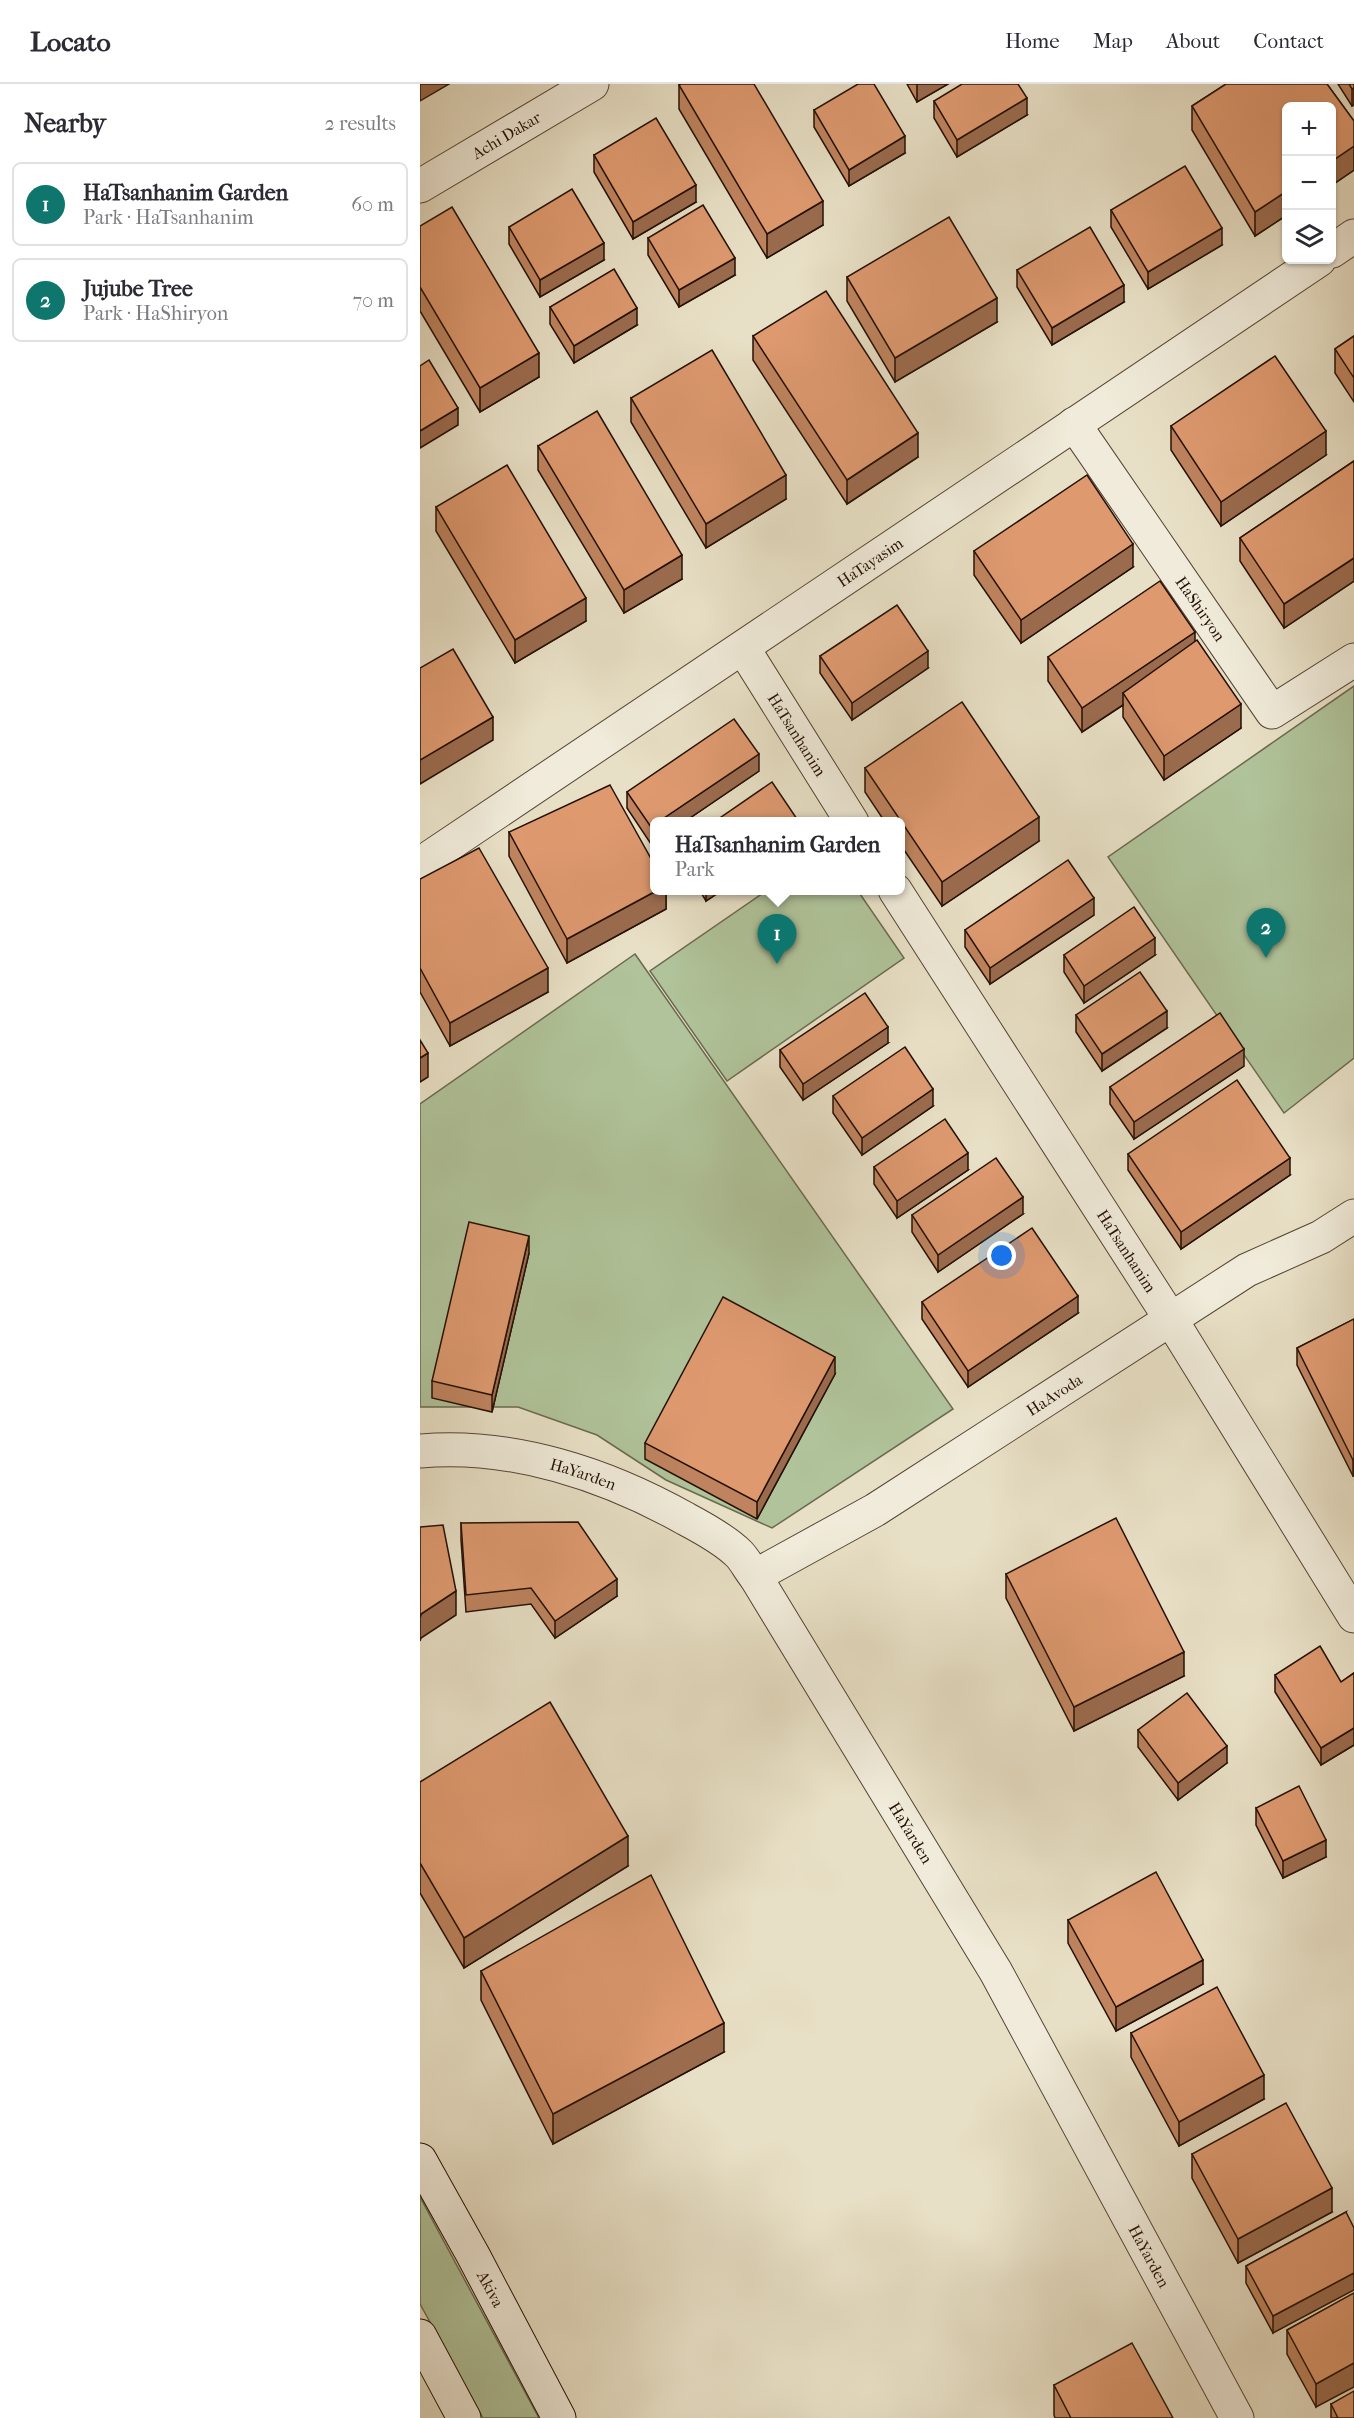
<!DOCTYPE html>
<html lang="en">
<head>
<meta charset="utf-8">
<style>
	:root { --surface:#fff; --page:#f7f7f7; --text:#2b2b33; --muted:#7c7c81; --line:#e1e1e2; --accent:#0f766e }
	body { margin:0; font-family:"IM FELL French Canon",serif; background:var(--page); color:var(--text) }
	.controls { position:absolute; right:18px; top:18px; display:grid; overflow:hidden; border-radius:9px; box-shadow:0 2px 4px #0004 }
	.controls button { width:54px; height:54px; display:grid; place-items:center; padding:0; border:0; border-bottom:2px solid var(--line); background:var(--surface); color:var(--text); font:30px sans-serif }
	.you { position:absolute; left:582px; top:1172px; width:21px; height:21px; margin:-15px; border:4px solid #fff; border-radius:50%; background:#1a73e8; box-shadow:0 0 0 9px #1a73e833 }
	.badge { display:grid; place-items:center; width:39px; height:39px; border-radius:50%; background:var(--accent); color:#fff; font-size:20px; font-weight:700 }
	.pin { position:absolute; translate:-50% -50px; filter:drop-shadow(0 2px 3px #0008) }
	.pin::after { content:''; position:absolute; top:32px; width:21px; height:18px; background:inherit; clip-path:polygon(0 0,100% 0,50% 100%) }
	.popup { position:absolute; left:230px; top:733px; width:255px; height:78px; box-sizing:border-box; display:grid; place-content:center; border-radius:9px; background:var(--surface); filter:drop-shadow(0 2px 4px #0005); font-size:20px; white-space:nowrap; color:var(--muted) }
	.popup b { font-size:22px; color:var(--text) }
	.popup::after { content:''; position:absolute; left:50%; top:100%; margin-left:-12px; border:12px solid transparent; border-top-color:var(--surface) }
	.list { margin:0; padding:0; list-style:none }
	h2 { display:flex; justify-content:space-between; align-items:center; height:78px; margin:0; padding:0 24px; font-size:26px }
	h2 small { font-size:20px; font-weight:400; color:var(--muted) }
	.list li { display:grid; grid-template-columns:39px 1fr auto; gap:18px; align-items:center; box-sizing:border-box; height:84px; margin:0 12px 12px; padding:0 12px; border:2px solid var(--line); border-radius:9px }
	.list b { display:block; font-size:22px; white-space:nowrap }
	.list p { margin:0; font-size:20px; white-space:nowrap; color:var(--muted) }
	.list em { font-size:20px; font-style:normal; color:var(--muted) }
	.icon { flex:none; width:33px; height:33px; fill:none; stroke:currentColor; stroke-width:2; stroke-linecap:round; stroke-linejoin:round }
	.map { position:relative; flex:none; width:934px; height:2334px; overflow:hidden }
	header { display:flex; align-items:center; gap:36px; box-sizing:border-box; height:84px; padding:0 30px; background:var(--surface); border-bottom:2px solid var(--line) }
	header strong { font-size:28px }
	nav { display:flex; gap:33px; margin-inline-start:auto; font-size:21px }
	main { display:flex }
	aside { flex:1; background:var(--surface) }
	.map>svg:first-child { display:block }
	.green { fill:#b0c39a; stroke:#6a6a50; stroke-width:1.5 }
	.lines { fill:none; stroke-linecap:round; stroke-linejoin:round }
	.street-casing { stroke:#554435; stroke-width:35 }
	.secondary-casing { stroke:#241005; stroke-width:35 }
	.street { stroke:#f0ebda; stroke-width:33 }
	.secondary { stroke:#f0ebda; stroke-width:33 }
	.wall { fill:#bf845f; stroke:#241005; stroke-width:1.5 }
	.shaded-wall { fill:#9b6b4e; stroke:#241005; stroke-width:1.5 }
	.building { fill:#de996f; stroke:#241005; stroke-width:1.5 }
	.labels { text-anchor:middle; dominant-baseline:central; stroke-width:5; stroke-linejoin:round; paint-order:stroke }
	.street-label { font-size:16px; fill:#241005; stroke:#f0ebda }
</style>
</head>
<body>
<header>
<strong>Locato</strong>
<nav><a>Home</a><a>Map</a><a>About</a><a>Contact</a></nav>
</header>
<main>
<aside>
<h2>Nearby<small>2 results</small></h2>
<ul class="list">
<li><span class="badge">1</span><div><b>HaTsanhanim Garden</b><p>Park · HaTsanhanim</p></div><em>60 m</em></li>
<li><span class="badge">2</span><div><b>Jujube Tree</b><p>Park · HaShiryon</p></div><em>70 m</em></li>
</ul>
</aside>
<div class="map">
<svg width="934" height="2334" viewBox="0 0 934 2334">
	<rect width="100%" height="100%" fill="#e8e0c6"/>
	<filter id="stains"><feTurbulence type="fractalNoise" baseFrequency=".00333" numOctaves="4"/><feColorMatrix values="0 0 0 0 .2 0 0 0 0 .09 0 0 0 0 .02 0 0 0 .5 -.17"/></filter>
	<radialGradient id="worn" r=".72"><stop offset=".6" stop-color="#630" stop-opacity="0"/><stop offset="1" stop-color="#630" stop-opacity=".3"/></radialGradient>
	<g class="green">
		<polygon points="934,602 934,974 864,1029 688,773"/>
		<polygon points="346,807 438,807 484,874 307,997 230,887"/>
		<polygon points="215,870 533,1325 352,1444 246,1396 177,1351 98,1323 0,1323 0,1020"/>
		<polygon points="0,2113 119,2334 63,2334 0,2220"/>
	</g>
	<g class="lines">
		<defs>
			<g id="street">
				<path id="s1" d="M0,102L172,0"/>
				<polyline points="912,167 934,152"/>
				<path id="s2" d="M654,340L852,628L934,576"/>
				<path id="s3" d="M323,564L432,738"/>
				<path id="s4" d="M0,780L899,176"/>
				<path id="s5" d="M475,806L750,1234L934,1532"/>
				<path id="s6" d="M0,1367C92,1359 186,1390 266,1435C283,1444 305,1456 319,1470C325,1476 329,1485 335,1492L576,1888L817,2334"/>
				<path id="s7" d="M335,1492L455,1426L827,1186L901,1153L934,1132"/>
			</g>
			<g id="secondary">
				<path id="s8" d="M0,2076L53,2171L139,2334"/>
				<polyline points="0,2252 44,2334"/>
			</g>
		</defs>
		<use href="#street" class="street-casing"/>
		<use href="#secondary" class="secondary-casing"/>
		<use href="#street" class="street"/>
		<use href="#secondary" class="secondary"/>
	</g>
	<g class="wall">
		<polygon points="487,0 528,0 497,18"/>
		<polygon points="806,0 907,0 934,37 934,86 912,101 912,22 867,22 867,131 835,152 772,46 772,22"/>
		<polygon points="918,0 934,0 934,21 932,22"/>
		<polygon points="259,1 403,141 347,174 259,25"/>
		<polygon points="514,17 607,31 537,73 514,34"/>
		<polygon points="394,26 485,69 429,102 394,43"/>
		<polygon points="174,71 276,118 213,155 174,88"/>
		<polygon points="691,126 802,161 728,205 691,143"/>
		<polygon points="0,142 119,293 60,328 0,227"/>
		<polygon points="89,143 184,176 120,213 89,160"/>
		<polygon points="228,154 315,191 259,223 228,171"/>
		<polygon points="597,186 704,218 632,261 597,203"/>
		<polygon points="427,193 577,238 475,298 427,217"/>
		<polygon points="130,223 217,241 154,279 130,240"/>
		<polygon points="333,252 498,373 427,420 333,276"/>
		<polygon points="934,252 934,318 915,289 915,265"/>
		<polygon points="211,314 366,415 286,464 211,338"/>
		<polygon points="751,342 906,371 801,442 751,366"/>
		<polygon points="118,362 262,495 204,529 118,386"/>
		<polygon points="934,377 934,497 864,544 820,477 820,454"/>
		<polygon points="16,423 166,537 95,579 16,447"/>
		<polygon points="554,467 713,483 601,559 554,491"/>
		<polygon points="775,558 821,644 744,696 703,633 703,621 662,648 628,597 628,573"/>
		<polygon points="400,572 508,584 432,636 400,589"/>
		<polygon points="445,684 619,757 522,822 480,760 480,738 465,738 445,708"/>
		<polygon points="339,687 264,738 234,738 231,760 207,724 207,708"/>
		<polygon points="89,748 246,807 246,825 147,879 89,772"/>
		<polygon points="0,795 128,908 30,962 0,908"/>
		<polygon points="280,807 301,807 286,817"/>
		<polygon points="674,831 570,900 545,863 545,846"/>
		<polygon points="644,871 735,871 664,919 644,888"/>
		<polygon points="656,931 747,944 682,987 656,948"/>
		<polygon points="468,959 383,1016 360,983 360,966"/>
		<polygon points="824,982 714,1055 690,1020 690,1003"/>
		<polygon points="413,1012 513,1022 442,1071 413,1029"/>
		<polygon points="708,1070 870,1091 761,1165 708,1086"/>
		<polygon points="454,1083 548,1086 477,1134 454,1100"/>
		<polygon points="603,1130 518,1188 492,1148 492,1131"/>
		<polygon points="109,1169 72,1328 12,1314 12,1297"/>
		<polygon points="502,1218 658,1229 548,1303 502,1235"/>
		<polygon points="934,1235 934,1392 933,1392 877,1281 877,1264"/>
		<polygon points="415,1290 337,1435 225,1375 225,1359"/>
		<polygon points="41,1439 197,1512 135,1554 111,1520 46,1528 41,1456"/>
		<polygon points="586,1490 764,1592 654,1647 586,1514"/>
		<polygon points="934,1589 934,1661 901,1681 855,1608 855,1591 921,1598"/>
		<polygon points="718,1646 807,1679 758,1716 718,1663"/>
		<polygon points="0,1698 208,1782 44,1884 0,1809"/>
		<polygon points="836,1724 906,1773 863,1794 836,1741"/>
		<polygon points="648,1836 783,1900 696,1947 648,1859"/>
		<polygon points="61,1887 304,1968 133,2060 61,1916"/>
		<polygon points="711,1949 844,2015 759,2062 711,1973"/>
		<polygon points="772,2070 912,2128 818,2179 772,2094"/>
		<polygon points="926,2128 853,2249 826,2199 826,2182"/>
		<polygon points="934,2209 896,2323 867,2270 867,2246"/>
		<polygon points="634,2301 753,2334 635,2334 634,2331"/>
		<polygon points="911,2320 934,2334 911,2334"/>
	</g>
	<g class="shaded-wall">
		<polygon points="0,0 29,0 0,17"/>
		<polygon points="497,0 528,0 497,18"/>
		<polygon points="934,4 934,21 932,22 932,5"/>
		<polygon points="607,14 607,31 537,73 537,56"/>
		<polygon points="485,52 485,69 429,102 429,86"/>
		<polygon points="934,62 934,86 912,101 912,77"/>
		<polygon points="276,101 276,118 213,155 213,138"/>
		<polygon points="867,107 867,131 835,152 835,128"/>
		<polygon points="403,117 403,141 347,174 347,150"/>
		<polygon points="802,144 802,161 728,205 728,188"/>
		<polygon points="184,159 184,176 120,213 120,196"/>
		<polygon points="315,174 315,191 259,223 259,206"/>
		<polygon points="704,201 704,218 632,261 632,244"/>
		<polygon points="577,214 577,238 475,298 475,274"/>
		<polygon points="217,224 217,241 154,279 154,262"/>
		<polygon points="119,269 119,293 60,328 60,304"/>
		<polygon points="38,324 38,341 0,364 0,347"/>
		<polygon points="906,347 906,371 801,442 801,418"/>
		<polygon points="498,349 498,373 427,420 427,396"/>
		<polygon points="366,391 366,415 286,464 286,440"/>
		<polygon points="713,460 713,483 601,559 601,536"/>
		<polygon points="262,471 262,495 204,529 204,506"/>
		<polygon points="934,474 934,497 864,544 864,520"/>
		<polygon points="166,514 166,537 95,579 95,556"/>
		<polygon points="775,548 775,572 703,609 703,621 662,648 662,624"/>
		<polygon points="508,567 508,584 432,636 432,619"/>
		<polygon points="821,620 821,644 744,696 744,672"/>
		<polygon points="73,633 73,656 0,700 0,676"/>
		<polygon points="339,670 339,687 264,738 238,738"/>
		<polygon points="619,733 619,757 522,822 522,798"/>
		<polygon points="234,740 234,757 231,760 231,743"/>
		<polygon points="236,807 246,807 246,825 147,879 147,855"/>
		<polygon points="286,807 301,807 286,817"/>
		<polygon points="674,814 674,831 570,900 570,884"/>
		<polygon points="735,854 735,871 664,919 664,902"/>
		<polygon points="128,884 128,908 30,962 30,939"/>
		<polygon points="747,927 747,944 682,987 682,970"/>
		<polygon points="468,943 468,959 383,1016 383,1000"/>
		<polygon points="824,965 824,982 714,1055 714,1038"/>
		<polygon points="8,969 8,993 0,998 0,974"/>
		<polygon points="513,1005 513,1022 442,1071 442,1054"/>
		<polygon points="548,1069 548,1086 477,1134 477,1117"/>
		<polygon points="870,1074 870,1091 761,1165 761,1148"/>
		<polygon points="603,1113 603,1130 518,1188 518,1171"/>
		<polygon points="109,1152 109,1169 72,1328 72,1311"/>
		<polygon points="658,1212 658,1229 548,1303 548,1287"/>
		<polygon points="415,1273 415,1290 337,1435 337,1418"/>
		<polygon points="934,1375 934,1392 933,1392 933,1376"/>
		<polygon points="197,1495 197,1512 135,1554 135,1537"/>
		<polygon points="36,1507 36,1531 1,1554 0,1557 0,1534 1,1530"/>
		<polygon points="764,1568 764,1592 654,1647 654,1623"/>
		<polygon points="934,1644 934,1661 901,1681 901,1664"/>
		<polygon points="807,1662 807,1679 758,1716 758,1699"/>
		<polygon points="208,1752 208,1782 44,1884 44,1854"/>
		<polygon points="906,1756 906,1773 863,1794 863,1777"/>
		<polygon points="783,1876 783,1900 696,1947 696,1923"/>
		<polygon points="304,1939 304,1968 133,2060 133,2030"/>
		<polygon points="844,1991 844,2015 759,2062 759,2038"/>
		<polygon points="912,2104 912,2128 818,2179 818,2155"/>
		<polygon points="934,2189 934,2206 853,2249 853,2232"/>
		<polygon points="934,2279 934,2303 896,2323 896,2300"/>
	</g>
	<g class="building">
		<polygon points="261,0 334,0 403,117 347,150 259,1"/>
		<polygon points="438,0 454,0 485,52 429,86 394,26"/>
		<polygon points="542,0 598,0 607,14 537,56 514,17"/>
		<polygon points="806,0 907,0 934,37 934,62 912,77 912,22 867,22 867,107 835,128 772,22"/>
		<polygon points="929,0 934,0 934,4 932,5"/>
		<polygon points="236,34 276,101 213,138 174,71"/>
		<polygon points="765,82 802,144 728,188 691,126"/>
		<polygon points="152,105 184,159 120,196 89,143"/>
		<polygon points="283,121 315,174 259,206 228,154"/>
		<polygon points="32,123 119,269 60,304 0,203 0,142"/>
		<polygon points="529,133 577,214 475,274 427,193"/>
		<polygon points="670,143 704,201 632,244 597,186"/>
		<polygon points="194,185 217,224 154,262 130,223"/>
		<polygon points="406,207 498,349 427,396 333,252"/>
		<polygon points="934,252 934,294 915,265"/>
		<polygon points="292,266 366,391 286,440 211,314"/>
		<polygon points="855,272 906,347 801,418 751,342"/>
		<polygon points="9,276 38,324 0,347 0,282"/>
		<polygon points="177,327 262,471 204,506 118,362"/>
		<polygon points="934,377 934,474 864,520 820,454"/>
		<polygon points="87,381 166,514 95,556 16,423"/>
		<polygon points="667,391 713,460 601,536 554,467"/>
		<polygon points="740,497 775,548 662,624 628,573"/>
		<polygon points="477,521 508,567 432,619 400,572"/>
		<polygon points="777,556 821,620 744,672 703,609"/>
		<polygon points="33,565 73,633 0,676 0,584"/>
		<polygon points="542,618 619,733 522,798 445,684"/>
		<polygon points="314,635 339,670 238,738 234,738 234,740 231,743 207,708"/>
		<polygon points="352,698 379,738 294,738"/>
		<polygon points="190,701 234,780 234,807 236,807 147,855 89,748"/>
		<polygon points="59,764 128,884 30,939 0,884 0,795"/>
		<polygon points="648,776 674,814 570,884 545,846"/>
		<polygon points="714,823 735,854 664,902 644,871"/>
		<polygon points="720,888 747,927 682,970 656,931"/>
		<polygon points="445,909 468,943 383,1000 360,966"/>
		<polygon points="800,929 824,965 714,1038 690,1003"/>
		<polygon points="0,956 8,969 0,974"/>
		<polygon points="485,963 513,1005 442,1054 413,1012"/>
		<polygon points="817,996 870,1074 761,1148 708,1070"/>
		<polygon points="525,1035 548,1069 477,1117 454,1083"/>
		<polygon points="576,1074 603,1113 518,1171 492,1131"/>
		<polygon points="49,1138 109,1152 72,1311 12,1297"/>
		<polygon points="612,1144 658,1212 548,1287 502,1218"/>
		<polygon points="303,1213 415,1273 337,1418 225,1359"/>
		<polygon points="934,1235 934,1375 933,1376 877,1264"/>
		<polygon points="696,1434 764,1568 654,1623 586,1490"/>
		<polygon points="158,1438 197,1495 135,1537 111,1504 46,1511 41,1439"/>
		<polygon points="23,1441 36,1507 1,1530 0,1534 0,1443"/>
		<polygon points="900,1562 921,1598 934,1589 934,1644 901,1664 855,1591"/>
		<polygon points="767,1609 807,1662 758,1699 718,1646"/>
		<polygon points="130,1618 208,1752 44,1854 0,1779 0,1698"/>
		<polygon points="879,1702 906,1756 863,1777 836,1724"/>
		<polygon points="736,1788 783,1876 696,1923 648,1836"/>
		<polygon points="231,1791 304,1939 133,2030 61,1887"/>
		<polygon points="797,1903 844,1991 759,2038 711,1949"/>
		<polygon points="866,2019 912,2104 818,2155 772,2070"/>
		<polygon points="926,2128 934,2144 934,2189 853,2232 826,2182"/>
		<polygon points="934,2209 934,2279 896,2300 867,2246"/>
		<polygon points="712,2259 753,2334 651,2334 634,2301"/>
		<polygon points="934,2307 934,2334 918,2334 911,2320"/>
	</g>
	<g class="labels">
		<g class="street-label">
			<text stroke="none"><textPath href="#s1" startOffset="100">Achi Dakar</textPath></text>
			<text stroke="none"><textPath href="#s4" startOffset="542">HaTayasim</textPath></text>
			<text stroke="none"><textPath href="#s2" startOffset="224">HaShiryon</textPath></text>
			<text stroke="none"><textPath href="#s3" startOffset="102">HaTsanhanim</textPath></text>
			<text stroke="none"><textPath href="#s5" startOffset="429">HaTsanhanim</textPath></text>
			<text stroke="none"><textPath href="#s7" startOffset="350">HaAvoda</textPath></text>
			<text stroke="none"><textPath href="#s6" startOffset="166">HaYarden</textPath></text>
			<text stroke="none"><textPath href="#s6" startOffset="670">HaYarden</textPath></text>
			<text stroke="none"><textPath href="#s6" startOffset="1156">HaYarden</textPath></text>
			<text stroke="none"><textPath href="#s8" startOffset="147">Akiva</textPath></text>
		</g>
	</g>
	<rect width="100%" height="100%" filter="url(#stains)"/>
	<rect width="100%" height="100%" fill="url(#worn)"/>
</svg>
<div class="controls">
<button>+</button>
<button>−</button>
<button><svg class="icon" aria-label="layers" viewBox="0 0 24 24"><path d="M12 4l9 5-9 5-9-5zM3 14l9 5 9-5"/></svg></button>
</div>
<div class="you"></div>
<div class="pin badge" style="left:357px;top:880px">1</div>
<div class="popup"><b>HaTsanhanim Garden</b>Park</div>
<div class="pin badge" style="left:846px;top:874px">2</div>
</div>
</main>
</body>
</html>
